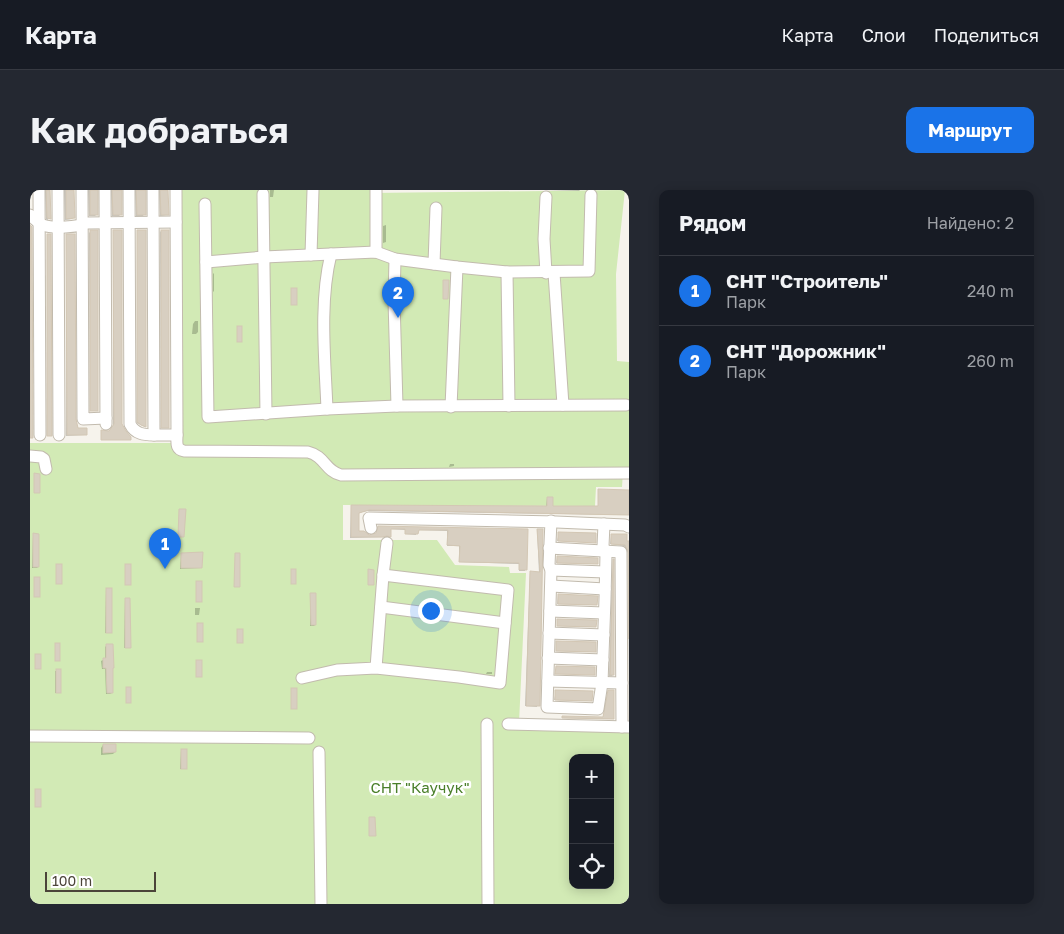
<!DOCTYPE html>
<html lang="ru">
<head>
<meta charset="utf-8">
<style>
	:root { --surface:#171b24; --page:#242831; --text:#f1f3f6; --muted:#9ea1a6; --line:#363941; --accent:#1a73e8 }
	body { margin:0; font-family:"Golos Text",sans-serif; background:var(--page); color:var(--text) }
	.controls { position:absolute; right:15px; bottom:15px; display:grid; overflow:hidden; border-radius:10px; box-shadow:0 2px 12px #0003 }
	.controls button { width:45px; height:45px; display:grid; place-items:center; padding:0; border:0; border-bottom:1px solid var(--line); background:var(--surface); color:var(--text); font:25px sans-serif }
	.scale { position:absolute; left:15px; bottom:12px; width:111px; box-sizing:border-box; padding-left:5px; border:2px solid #4b4439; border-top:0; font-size:14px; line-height:18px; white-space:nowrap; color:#4b4439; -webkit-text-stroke:4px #fff; paint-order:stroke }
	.you { position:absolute; left:400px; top:420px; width:18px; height:18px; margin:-12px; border:4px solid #fff; border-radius:50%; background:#1a73e8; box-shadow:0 0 0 8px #1a73e833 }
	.badge { display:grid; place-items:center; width:32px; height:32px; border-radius:50%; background:var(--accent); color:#fff; font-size:16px; font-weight:700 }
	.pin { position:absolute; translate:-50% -41px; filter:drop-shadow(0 1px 2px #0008) }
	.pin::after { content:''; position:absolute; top:26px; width:18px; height:15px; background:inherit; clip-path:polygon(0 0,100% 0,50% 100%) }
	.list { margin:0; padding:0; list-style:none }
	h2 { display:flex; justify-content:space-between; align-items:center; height:65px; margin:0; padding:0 20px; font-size:21px }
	h2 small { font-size:16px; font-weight:400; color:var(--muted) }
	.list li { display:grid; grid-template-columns:32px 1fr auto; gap:15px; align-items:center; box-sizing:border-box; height:70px; padding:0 20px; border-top:1px solid var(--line) }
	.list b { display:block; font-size:19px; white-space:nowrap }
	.list p { margin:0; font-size:16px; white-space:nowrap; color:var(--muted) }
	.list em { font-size:16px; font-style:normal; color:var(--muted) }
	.icon { flex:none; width:28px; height:28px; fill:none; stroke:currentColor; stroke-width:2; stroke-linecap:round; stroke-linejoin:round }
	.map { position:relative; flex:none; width:599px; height:714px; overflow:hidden; border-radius:10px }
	header { display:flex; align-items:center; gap:30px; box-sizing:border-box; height:70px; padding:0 25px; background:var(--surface); border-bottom:1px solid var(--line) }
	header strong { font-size:24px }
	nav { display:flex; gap:28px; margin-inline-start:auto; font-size:18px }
	.intro { display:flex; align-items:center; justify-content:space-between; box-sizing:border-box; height:120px; padding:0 30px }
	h1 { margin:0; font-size:35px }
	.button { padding:12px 22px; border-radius:10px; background:var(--accent); color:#fff; font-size:18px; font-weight:700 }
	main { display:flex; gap:30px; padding:0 30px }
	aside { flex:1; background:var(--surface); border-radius:10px; box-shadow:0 2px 12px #0003 }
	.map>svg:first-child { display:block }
	.green { fill:#d2eab5; fill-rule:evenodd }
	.shadow { fill:#0003 }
	.building { fill:#d8cfc1; stroke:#d3c7b4 }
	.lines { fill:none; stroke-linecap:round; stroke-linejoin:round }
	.minor-casing { stroke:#c2bbae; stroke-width:13 }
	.minor { stroke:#fff; stroke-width:11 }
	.labels { text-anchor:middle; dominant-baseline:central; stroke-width:5; stroke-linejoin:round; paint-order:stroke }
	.park-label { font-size:15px; fill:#4a7f2a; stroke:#fff }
</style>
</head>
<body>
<header>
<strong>Карта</strong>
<nav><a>Карта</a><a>Слои</a><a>Поделиться</a></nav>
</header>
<div class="intro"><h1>Как добраться</h1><a class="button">Маршрут</a></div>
<main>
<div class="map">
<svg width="599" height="714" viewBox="0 0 599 714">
	<rect width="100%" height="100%" fill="#f6f3ec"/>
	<path class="green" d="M149,0H342V3L595,0L586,84L587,171L599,172V280L593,281L592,297H566L565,316L313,315V350H407L425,375L479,377L480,383H496L489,533L599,540V714H0V253H149ZM543,568H580V695H543Z"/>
	<g class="shadow">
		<polygon points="15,0 20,0 18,30 16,29"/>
		<polygon points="34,0 43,0 43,28 42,29 35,30"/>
		<polygon points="58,0 66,0 66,25 65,26 59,26"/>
		<polygon points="81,0 90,0 90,25 89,26 82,26"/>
		<polygon points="105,0 114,0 114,24 113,26 106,26"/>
		<polygon points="129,0 137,0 137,24 136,25 130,26"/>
		<polygon points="240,0 244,0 243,7 240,7"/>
		<polygon points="513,0 550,0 549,1"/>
		<polygon points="356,35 356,52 353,53 353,36"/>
		<polygon points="83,41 91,234 99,250 71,250 71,242 79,242 83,236"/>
		<polygon points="107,41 115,237 107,233"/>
		<polygon points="131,41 131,238 130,42"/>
		<polygon points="60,42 67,220 60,221 59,43"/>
		<polygon points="17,45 20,246 17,246"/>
		<polygon points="37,46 44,229 47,239 55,245 36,246"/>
		<polygon points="184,83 184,101 183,102 183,84"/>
		<polygon points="165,131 168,131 168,142 166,144 162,144 163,134"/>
		<polygon points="420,274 424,274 424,276 419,277"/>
		<polygon points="569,301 599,301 599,325 337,321 328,323 328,342 339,347 346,345 348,338 497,340 495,381 489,381 489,374 429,372 429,356 417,356 417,341 387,340 386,345 375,344 375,340 360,339 359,347 320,348 321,316 516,317 517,308 522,317 568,318"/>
		<polygon points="507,340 512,340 507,517 495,516 500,383 509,383"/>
		<polygon points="529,343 564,353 527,351"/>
		<polygon points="3,345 8,377 7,378 2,378"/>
		<polygon points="581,346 599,352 599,511 598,363 594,356 580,354"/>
		<polygon points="151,364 171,378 150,379"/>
		<polygon points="527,367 567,374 526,373"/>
		<polygon points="582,394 583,485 582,486 579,486"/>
		<polygon points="76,399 81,442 80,443 75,443"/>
		<polygon points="281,404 285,435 284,436 280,436"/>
		<polygon points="528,405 566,415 527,414"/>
		<polygon points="95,409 98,458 94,458"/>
		<polygon points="165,418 170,418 169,425 165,425"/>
		<polygon points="528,430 565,437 527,436"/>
		<polygon points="526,453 564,462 526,461"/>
		<polygon points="77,455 82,503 80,504 76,504 75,479 72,479 71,471 75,469 75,457"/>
		<polygon points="25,481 26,481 29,503 25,503"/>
		<polygon points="457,482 462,482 462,484 456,484"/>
		<polygon points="526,501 560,511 524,510"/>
		<polygon points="578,502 582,529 532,528 573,528"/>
		<polygon points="73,555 85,562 83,564 71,565 71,558"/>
		<polygon points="151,560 156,578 155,579 150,579"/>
	</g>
	<g class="building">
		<polygon points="16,0 20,0 21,29 17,28"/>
		<polygon points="36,0 44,0 45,28 36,29"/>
		<rect x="60" y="0" width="8" height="25"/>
		<polygon points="82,0 92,0 92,25 83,25"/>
		<polygon points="106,0 116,0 116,25 107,25"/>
		<polygon points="130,0 138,0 139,25 131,25"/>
		<polygon points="0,35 2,37 3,248 0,248"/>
		<rect x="60" y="40" width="8" height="181"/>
		<polygon points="83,40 92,40 92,234 96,241 101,247 101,250 71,250 71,240 79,241 84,234"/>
		<polygon points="107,40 116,40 116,237 111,235 107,232"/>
		<rect x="131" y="40" width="8" height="198"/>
		<polygon points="17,44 21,44 22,246 17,246"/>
		<polygon points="36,44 45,44 46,229 48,238 57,238 57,245 37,245"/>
		<polygon points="413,90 419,90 418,109 413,109"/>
		<rect x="261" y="98" width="6" height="17"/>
		<rect x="207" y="136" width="5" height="16"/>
		<polygon points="4,283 10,284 10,303 4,303"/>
		<polygon points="568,299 599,300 599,325 339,320 329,323 329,341 334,341 339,345 346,343 348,336 498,339 497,380 489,380 489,373 429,372 430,356 417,355 418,340 389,340 388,344 375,344 375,339 361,339 361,347 357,346 353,347 321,347 321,315 517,316 517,307 523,307 523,316 568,316"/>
		<polygon points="149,319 156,319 154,347 148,347"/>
		<polygon points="507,339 513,339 510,516 496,516 500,381 510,382"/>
		<polygon points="528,342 566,343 566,353 528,351"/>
		<polygon points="3,343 9,344 9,377 3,377"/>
		<polygon points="581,344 597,344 597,351 599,351 599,449 598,361 595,355 581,354"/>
		<polygon points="173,362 172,378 151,378 151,363"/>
		<polygon points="205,363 210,363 210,397 204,397"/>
		<polygon points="527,366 568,368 568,374 527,373"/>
		<polygon points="583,369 584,369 584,485 580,485"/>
		<rect x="26" y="374" width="6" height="20"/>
		<rect x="95" y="374" width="6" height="21"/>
		<rect x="261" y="379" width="5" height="15"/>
		<polygon points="338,379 344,380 344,395 338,395"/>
		<rect x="4" y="387" width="6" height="20"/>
		<rect x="166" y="391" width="6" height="21"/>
		<rect x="76" y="398" width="6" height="45"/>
		<polygon points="280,403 286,403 286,435 281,435"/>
		<polygon points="528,404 568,406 567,415 528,414"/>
		<polygon points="95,408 100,408 101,458 95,458"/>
		<polygon points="527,429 567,430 566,437 527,436"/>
		<rect x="167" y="433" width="6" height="19"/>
		<rect x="207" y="439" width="6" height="14"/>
		<polygon points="526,451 566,452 566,462 526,461"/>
		<rect x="25" y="453" width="5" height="18"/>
		<polygon points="76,454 83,454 84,478 83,478 83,503 77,503 76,478 73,478 73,468 76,468"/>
		<rect x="5" y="464" width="6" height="15"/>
		<rect x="166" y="470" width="6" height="17"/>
		<polygon points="526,476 565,477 565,485 525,484"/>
		<rect x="26" y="479" width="5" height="24"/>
		<rect x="96" y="497" width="5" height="16"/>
		<rect x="261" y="498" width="6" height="21"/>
		<polygon points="525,500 563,501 562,511 525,510"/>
		<polygon points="578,500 584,500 584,529 532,528 532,526 573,527"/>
		<polygon points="73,554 86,554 86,562 73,563"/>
		<rect x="151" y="559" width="6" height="20"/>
		<rect x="5" y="599" width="6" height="18"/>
		<polygon points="339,627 345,627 346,646 339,646"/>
	</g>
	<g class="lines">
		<defs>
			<g id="minor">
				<polyline points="9,0 10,245"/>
				<polyline points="28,0 29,245"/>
				<polyline points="52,0 53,229 76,228"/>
				<polyline points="75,0 76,234"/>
				<path d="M99,0L100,234C105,244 114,245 124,245"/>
				<polyline points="123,0 124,245 147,245 146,0"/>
				<polyline points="233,4 236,224"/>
				<polyline points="175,14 178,227 297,219 367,216 596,215"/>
				<path d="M0,25C4,29 8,33 13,35C23,39 48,37 57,33L146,32"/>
				<polyline points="346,62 346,0"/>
				<polyline points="281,65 283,0"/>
				<polyline points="365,69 364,110 367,216"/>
				<polyline points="176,72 234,67 346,62 365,69 427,77 477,82 559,81 561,5"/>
				<polyline points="404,74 406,18"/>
				<polyline points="477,82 479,216"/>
				<polyline points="516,83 514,49 516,7"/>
				<polyline points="524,83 533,215"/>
				<polyline points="421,217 427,77"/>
				<path d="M297,219C295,169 289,112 301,64"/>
				<path d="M147,245C147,252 145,259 154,261L278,262C295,266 295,281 311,285L599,283"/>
				<polyline points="0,266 11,267 14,269 16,279"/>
				<polyline points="521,331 519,375 521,380 517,517 568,519 572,493 575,409 576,364 573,356 574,334"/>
				<polyline points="341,338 339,328 526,332 595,335 599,337"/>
				<polyline points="519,358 591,362 592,537"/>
				<polyline points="521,380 575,382"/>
				<polyline points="353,385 357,353"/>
				<polyline points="521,396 575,399"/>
				<polyline points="351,417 475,433"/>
				<polyline points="520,421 574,423"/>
				<polyline points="519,443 574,445"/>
				<polyline points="518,468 573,470"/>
				<polyline points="272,488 307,480 346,478 429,487 470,493 478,400 353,385 346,478"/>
				<polyline points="518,491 592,493"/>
				<polyline points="457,534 458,714"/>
				<polyline points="478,534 599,537"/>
				<polyline points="0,546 279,548"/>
				<polyline points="289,562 291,714"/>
			</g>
		</defs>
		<use href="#minor" class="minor-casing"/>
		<use href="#minor" class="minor"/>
	</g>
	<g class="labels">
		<g class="park-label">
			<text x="390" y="597">СНТ "Каучук"</text>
		</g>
	</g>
</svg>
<div class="controls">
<button>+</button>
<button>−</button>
<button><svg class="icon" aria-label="locate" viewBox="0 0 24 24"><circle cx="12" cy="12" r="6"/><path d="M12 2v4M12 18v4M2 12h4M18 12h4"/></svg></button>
</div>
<div class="scale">100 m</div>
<div class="you"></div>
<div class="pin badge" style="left:135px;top:379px">1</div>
<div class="pin badge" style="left:368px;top:128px">2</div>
</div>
<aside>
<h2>Рядом<small>Найдено: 2</small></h2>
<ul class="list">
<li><span class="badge">1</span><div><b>СНТ &quot;Строитель&quot;</b><p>Парк</p></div><em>240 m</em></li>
<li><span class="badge">2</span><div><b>СНТ &quot;Дорожник&quot;</b><p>Парк</p></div><em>260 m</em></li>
</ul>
</aside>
</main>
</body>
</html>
